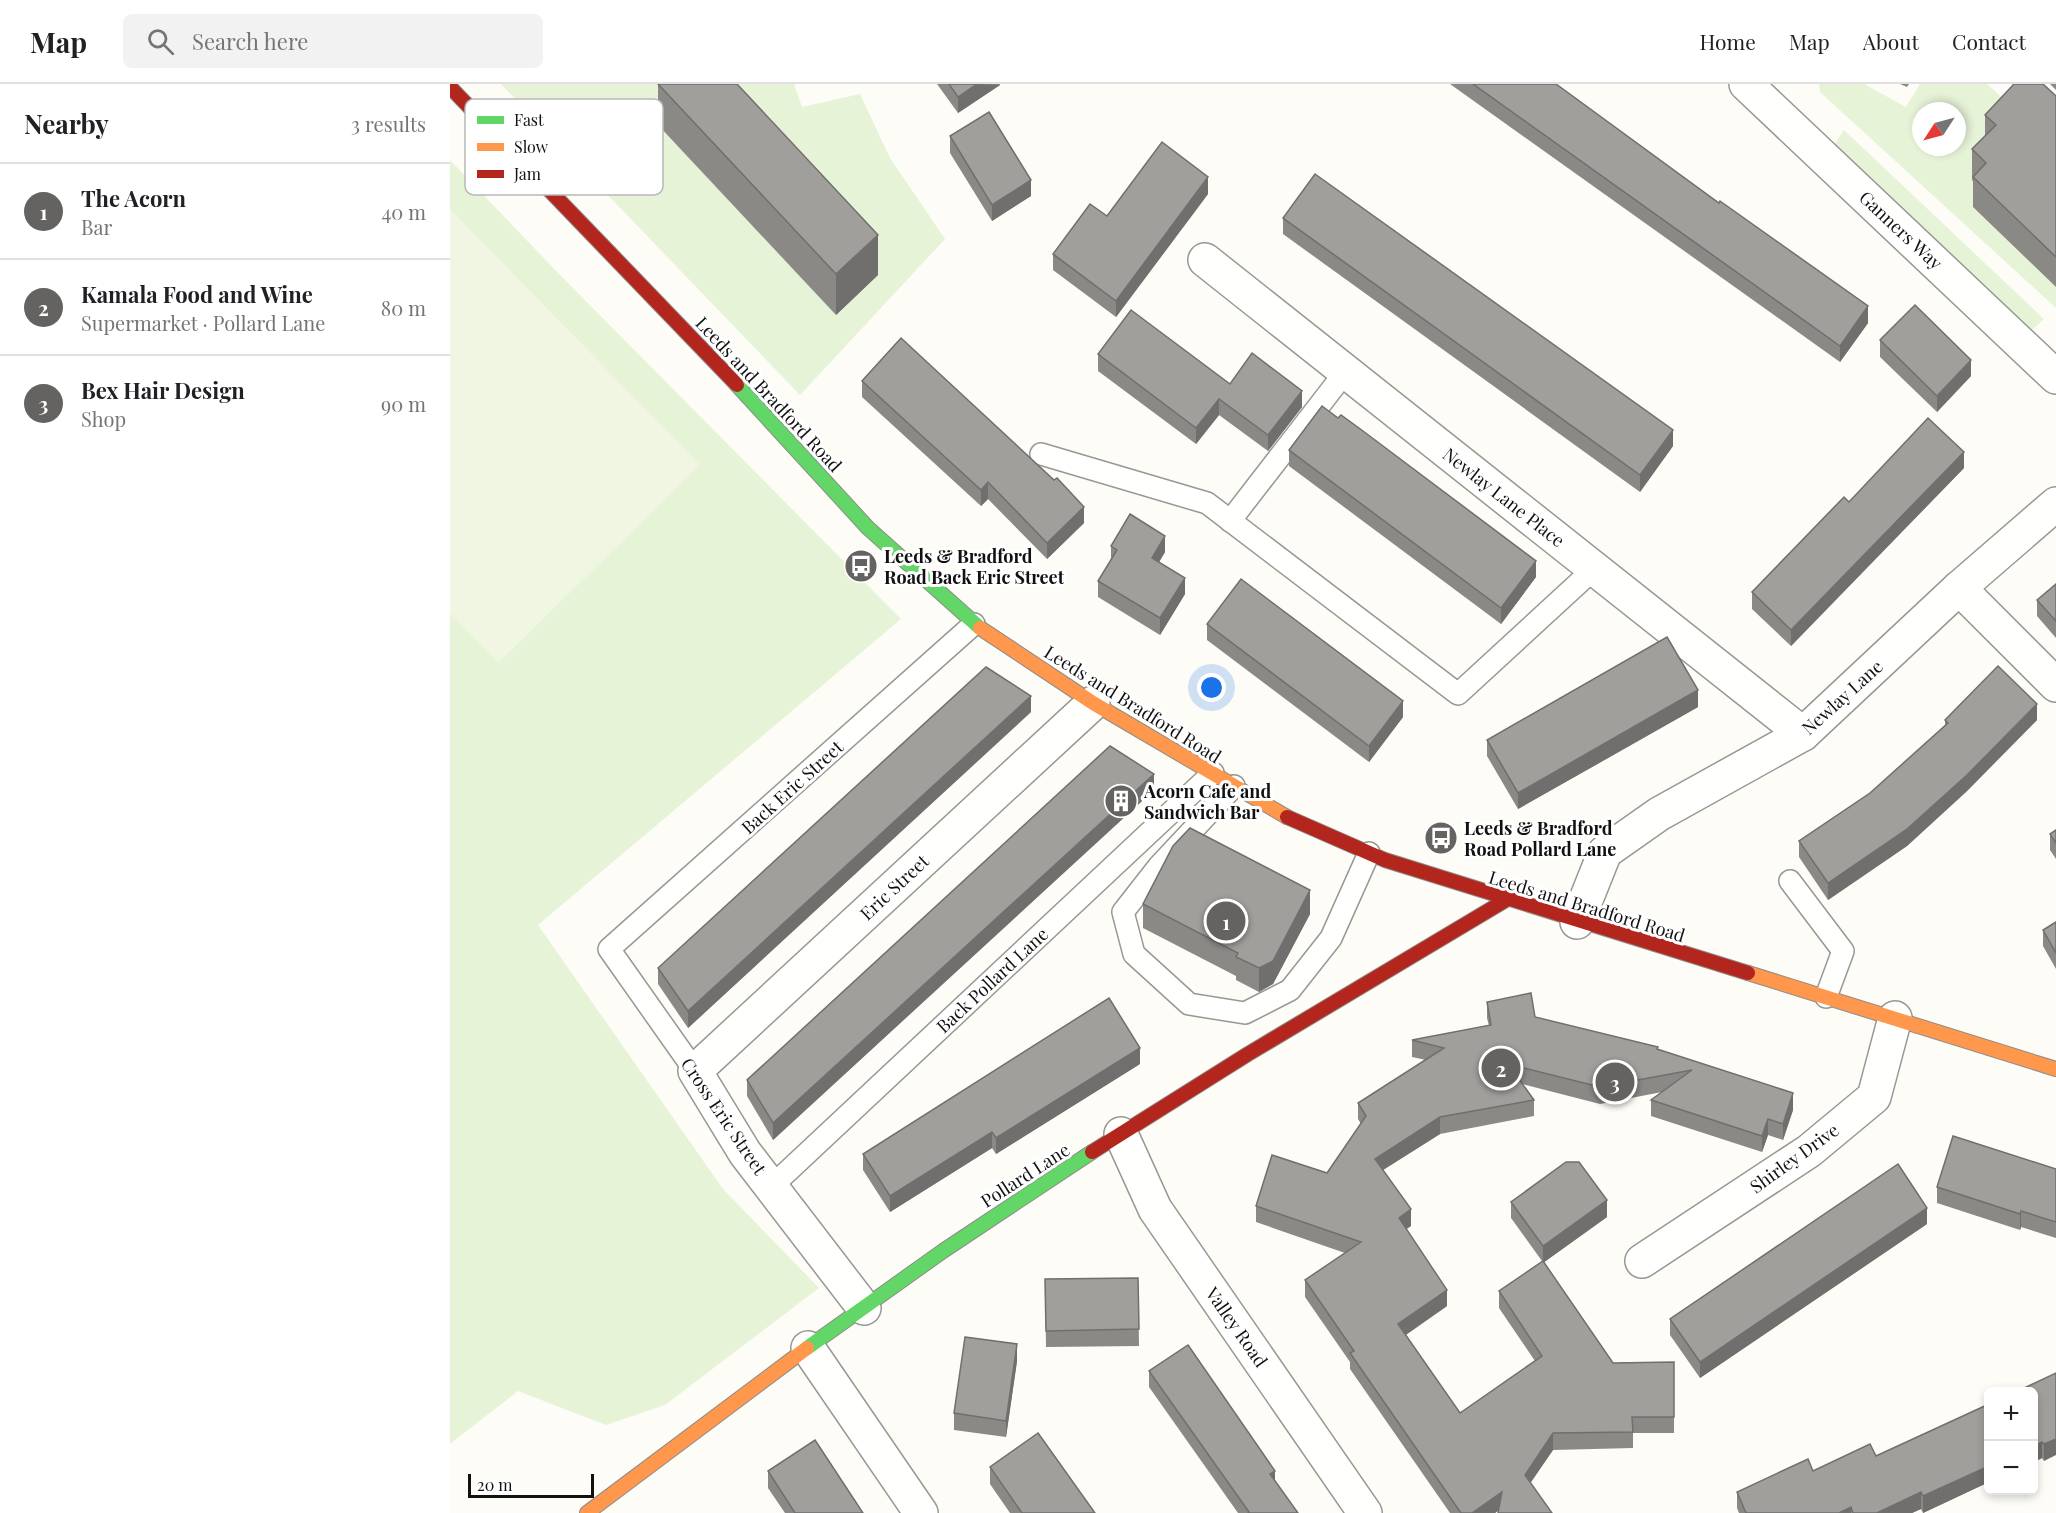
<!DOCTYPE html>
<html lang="en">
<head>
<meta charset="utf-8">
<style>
	:root { --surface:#fff; --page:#f2f2f2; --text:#202124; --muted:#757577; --line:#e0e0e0; --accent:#646362 }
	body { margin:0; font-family:"Playfair Display",serif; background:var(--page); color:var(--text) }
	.controls { position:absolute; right:18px; bottom:18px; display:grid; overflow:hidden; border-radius:9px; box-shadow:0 3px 9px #0003 }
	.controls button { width:54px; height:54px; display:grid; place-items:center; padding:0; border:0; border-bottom:2px solid var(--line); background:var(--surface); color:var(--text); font:30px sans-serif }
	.compass { position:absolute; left:1462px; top:18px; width:54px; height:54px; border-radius:50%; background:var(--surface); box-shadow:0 3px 9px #0003; rotate:234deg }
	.scale { position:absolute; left:18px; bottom:15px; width:126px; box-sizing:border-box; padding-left:6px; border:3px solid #111; border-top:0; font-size:16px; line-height:21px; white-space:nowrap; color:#111; -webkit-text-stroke:4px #fff; paint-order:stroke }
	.you { position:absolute; left:762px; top:604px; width:21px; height:21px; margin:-15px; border:4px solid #fff; border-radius:50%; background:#1a73e8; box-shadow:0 0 0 9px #1a73e833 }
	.badge { display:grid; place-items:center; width:39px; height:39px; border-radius:50%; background:var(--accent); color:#fff; font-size:20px; font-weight:700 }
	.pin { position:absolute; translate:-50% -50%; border:3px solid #fff; box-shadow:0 2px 6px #0006 }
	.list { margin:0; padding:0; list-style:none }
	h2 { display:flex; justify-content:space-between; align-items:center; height:78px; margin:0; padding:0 24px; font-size:26px }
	h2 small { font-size:20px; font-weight:400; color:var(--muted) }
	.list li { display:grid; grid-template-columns:39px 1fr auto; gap:18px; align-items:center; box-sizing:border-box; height:96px; padding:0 24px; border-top:2px solid var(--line) }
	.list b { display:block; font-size:22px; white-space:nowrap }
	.list p { margin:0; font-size:20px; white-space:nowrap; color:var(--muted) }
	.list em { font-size:20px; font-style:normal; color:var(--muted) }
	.icon { flex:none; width:33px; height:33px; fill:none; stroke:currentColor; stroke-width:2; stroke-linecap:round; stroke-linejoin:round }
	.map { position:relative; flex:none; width:1606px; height:1429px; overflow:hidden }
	header { display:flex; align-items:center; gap:36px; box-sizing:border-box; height:84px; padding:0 30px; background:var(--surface); border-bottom:2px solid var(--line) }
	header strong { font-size:28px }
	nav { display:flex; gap:33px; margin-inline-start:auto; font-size:21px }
	.search { width:420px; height:54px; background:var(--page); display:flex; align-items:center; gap:15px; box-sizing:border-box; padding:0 21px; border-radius:9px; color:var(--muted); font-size:22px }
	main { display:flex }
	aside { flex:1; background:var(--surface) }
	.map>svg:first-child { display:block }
	.green { fill:#e7f3d7; fill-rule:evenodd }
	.pitch { fill:#f0f6e1 }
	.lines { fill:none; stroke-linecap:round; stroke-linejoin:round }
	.lane-casing { stroke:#979795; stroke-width:24 }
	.street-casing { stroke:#979795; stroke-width:36 }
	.fast-casing { stroke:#8e8d8b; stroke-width:16 }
	.slow-casing { stroke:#8e8d8b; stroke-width:16 }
	.jam-casing { stroke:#8e8d8b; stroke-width:16 }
	.lane { stroke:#fffffe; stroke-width:21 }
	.street { stroke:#fffffe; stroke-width:33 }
	.fast { stroke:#63d668; stroke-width:14 }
	.slow { stroke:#ff974d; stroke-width:14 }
	.jam { stroke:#b3261e; stroke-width:14 }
	.wall { fill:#8a8986 }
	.shaded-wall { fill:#716f6d }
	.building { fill:#a19f9c; stroke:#716f6d; stroke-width:1.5 }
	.labels { text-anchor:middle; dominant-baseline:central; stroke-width:6; stroke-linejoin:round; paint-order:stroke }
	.street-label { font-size:18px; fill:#111; stroke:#fff }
	.poi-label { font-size:18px; font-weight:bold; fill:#111; stroke:#fff; text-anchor:start }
	.key { fill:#fff; stroke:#b8b8b8; stroke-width:1.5 }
	.key-label { font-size:16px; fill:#111 }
</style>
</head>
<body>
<header>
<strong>Map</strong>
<div class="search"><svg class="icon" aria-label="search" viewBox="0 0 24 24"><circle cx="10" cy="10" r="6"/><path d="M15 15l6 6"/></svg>Search here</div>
<nav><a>Home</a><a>Map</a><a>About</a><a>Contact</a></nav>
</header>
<main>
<aside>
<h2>Nearby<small>3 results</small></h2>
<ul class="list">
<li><span class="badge">1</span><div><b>The Acorn</b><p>Bar</p></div><em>40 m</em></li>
<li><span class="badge">2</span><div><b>Kamala Food and Wine</b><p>Supermarket · Pollard Lane</p></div><em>80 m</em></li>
<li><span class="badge">3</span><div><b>Bex Hair Design</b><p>Shop</p></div><em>90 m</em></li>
</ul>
</aside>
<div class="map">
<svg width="1606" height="1429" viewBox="0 0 1606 1429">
	<rect width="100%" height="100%" fill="#fdfcf7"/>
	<g class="green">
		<path d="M51,0H344L352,23L410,10L440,74L495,155L350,311ZM208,41L428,191L386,231Z"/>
		<path d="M1369,0H1414L1456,23L1470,0H1537L1567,27L1606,203V224L1370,8ZM1471,27H1507V63H1471Z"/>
		<polygon points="1394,46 1594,235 1581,247 1384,61"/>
		<polygon points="0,76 109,190 451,535 88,841 273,1105 369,1204 215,1321 156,1341 68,1307 0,1360"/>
	</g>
	<polygon class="pitch" points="0,125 250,381 48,579 0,529"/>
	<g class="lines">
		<defs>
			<g id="lane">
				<polyline points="591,370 757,419 1008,610 1145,484"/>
				<polyline points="780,437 896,287"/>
				<polyline points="784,702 709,782 673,828 684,870 739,920 795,929 840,906 881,854 919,769"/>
				<polyline points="1340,797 1393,867 1376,913"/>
				<polyline points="245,987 159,865 524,540"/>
				<polyline points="322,1102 763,689"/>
			</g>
			<g id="street">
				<polyline points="1296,0 1606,293"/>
				<polyline points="755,176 1353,650"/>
				<polyline points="1509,504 1606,601"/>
				<polyline points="1127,838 1155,768 1209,730 1353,650 1509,504 1606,420"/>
				<polyline points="671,1050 705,1125 915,1429"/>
				<polyline points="1192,1177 1359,1067 1424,1013 1445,934"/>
				<polyline points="414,1224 295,1069 245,987 643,619"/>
				<polyline points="358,1264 471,1429"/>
			</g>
			<g id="fast">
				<polyline points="287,301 418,444 530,544"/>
				<polyline points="357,1264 493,1167 642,1068"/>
			</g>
			<g id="slow">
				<polyline points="530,544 643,619 837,733"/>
				<polyline points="1298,889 1606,985"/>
				<polyline points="137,1429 357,1264"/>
			</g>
			<g id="jam">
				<polyline points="0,3 287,301"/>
				<polyline points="837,733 935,776 1298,889"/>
				<polyline points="642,1068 798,970 1056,816"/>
			</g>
		</defs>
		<use href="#lane" class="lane-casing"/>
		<use href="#street" class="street-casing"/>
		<use href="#fast" class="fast-casing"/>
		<use href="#slow" class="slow-casing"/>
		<use href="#jam" class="jam-casing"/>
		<use href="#lane" class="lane"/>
		<use href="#street" class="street"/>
		<use href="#fast" class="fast"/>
		<use href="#slow" class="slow"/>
		<use href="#jam" class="jam"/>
	</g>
	<g class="wall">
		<polygon points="208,0 428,191 386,231 208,41"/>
		<polygon points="487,0 550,0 550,1 508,29"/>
		<polygon points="1000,0 1106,0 1418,239 1390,278"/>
		<polygon points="1450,0 1459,0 1457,3"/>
		<polygon points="1600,0 1606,0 1606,6"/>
		<polygon points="1606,12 1606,203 1523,123 1523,97 1522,96 1522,65 1535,52 1535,31"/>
		<polygon points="500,52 581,112 542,137 500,69"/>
		<polygon points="758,110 666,233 603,186 603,170 657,132"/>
		<polygon points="833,134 1223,362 1190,408 833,150"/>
		<polygon points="1430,256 1521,292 1487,328 1430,273"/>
		<polygon points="648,270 780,300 852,323 818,367 769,331 746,360 648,287"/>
		<polygon points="412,297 634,439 597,475 538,415 531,422 412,313"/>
		<polygon points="839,366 1086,493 1051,540 839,382"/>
		<polygon points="1514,384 1341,562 1302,525 1302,508 1399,418"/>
		<polygon points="661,462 715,468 709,478 735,510 710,551 648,513 648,497 661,476"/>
		<polygon points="1606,500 1606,554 1587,532 1587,516"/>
		<polygon points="757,540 953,633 919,678 757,556"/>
		<polygon points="1248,623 1068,725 1037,672 1037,656"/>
		<polygon points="581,628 238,944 208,900 208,884"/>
		<polygon points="1495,636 1587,636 1517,707 1457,762 1378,816 1349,773 1349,757 1420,709 1495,641"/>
		<polygon points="704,706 323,1056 297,1012 297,996"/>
		<polygon points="1606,746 1606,775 1600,766 1600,750"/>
		<polygon points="693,820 860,830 823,900 809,908 786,896 786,892 693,844"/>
		<polygon points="1606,838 1606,885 1593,862 1593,846"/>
		<polygon points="1037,918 1085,933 1208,965 1343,1026 1333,1056 1318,1051 1312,1068 1201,1032 1201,1016 1212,1008 1150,1020 1072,1000 1084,1016 1084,1032 990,1050 933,1086 961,1142 956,1145 997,1222 956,1251 1010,1329 1085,1277 1049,1224 1049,1207 1092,1177 1061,1134 1061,1118 1157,1133 1094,1178 1163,1279 1224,1278 1224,1349 1183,1349 1183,1364 1103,1366 1080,1399 1045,1429 1000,1429 900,1285 900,1278 855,1213 855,1196 895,1169 806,1138 806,1122 877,1089 911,1040 908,1035 908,1019 976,976 962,973 962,956 1039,942 1037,934"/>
		<polygon points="690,980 546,1070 542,1064 440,1128 413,1086 413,1070"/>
		<polygon points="1606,1085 1606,1154 1571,1143 1570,1146 1487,1119 1487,1103"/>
		<polygon points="1477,1140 1250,1294 1220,1251 1220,1235"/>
		<polygon points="688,1194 689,1262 596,1263 595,1195"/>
		<polygon points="567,1277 556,1353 504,1346 504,1329"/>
		<polygon points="699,1287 825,1396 848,1429 788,1429 699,1303"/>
		<polygon points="1606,1289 1594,1377 1592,1374 1584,1378"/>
		<polygon points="1539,1320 1539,1398 1473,1429 1471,1425 1462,1429 1289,1429 1287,1424 1287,1408 1363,1387 1426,1372"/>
		<polygon points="540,1383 645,1429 560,1429 540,1400"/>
		<polygon points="318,1387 413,1429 335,1429 318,1404"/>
	</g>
	<g class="shaded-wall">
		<polygon points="527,0 550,1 508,29 508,13"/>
		<polygon points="758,93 758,110 666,233 666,217"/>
		<polygon points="581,96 581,112 542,137 542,121"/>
		<polygon points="428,151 428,191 386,231 386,190"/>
		<polygon points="1418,222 1418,239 1390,278 1390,262"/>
		<polygon points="1521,276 1521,292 1487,328 1487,312"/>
		<polygon points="852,307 852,323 818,367 818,351"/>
		<polygon points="769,315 769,331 746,360 746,344"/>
		<polygon points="1223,346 1223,362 1190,408 1190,391"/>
		<polygon points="1514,368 1514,384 1341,562 1341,546"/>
		<polygon points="538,398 538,415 531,422 531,406"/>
		<polygon points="634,423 634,439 597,475 597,459"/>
		<polygon points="715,452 715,468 702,490 702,474"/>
		<polygon points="1086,477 1086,493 1051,540 1051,524"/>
		<polygon points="735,494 735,510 710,551 710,534"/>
		<polygon points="1248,606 1248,623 1068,725 1068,709"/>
		<polygon points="581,612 581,628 238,944 238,927"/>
		<polygon points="953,617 953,633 919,678 919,662"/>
		<polygon points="1587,620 1587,636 1517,707 1457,762 1378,816 1378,799"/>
		<polygon points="704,690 704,706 323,1056 323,1039"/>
		<polygon points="860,806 860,830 823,900 809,908 809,884"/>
		<polygon points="690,964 690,980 546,1070 546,1054"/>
		<polygon points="1343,1009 1343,1026 1333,1056 1333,1040"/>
		<polygon points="990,1033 990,1050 925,1091 925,1075"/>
		<polygon points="1318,1035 1318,1051 1312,1068 1312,1052"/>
		<polygon points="542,1048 542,1064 440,1128 440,1112"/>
		<polygon points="1157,1116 1157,1133 1093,1179 1093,1162"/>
		<polygon points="1477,1124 1477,1140 1250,1294 1250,1278"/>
		<polygon points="961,1125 961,1142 949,1150 949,1134"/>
		<polygon points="1571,1127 1571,1143 1570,1146 1570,1130"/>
		<polygon points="997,1206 997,1222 948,1256 948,1240"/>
		<polygon points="567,1260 567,1277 556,1353 556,1337"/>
		<polygon points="1103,1349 1103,1366 1075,1407 1075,1391"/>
		<polygon points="1606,1355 1606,1371 1594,1377 1594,1360"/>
		<polygon points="1592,1358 1592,1374 1584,1378 1584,1362"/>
		<polygon points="1539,1382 1539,1398 1473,1429 1473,1412"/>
		<polygon points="825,1387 825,1403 820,1390"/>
		<polygon points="1052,1408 1052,1424 1045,1429 1022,1429"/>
		<polygon points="1471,1408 1471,1425 1462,1429 1427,1429"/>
		<polygon points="1401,1423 1401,1429 1389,1429"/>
	</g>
	<g class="building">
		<polygon points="208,0 287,0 428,151 386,190"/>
		<polygon points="499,0 527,0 508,13"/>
		<polygon points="1023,0 1106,0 1269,119 1270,117 1418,222 1390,262"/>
		<polygon points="1564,0 1593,0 1606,12 1606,173 1523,93 1536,79 1522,65 1546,41 1535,31"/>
		<polygon points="539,28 581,96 542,121 500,52"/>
		<polygon points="712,58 758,93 666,217 603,170 640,120 657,132"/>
		<polygon points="865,90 1223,346 1190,391 833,134"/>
		<polygon points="1465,221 1521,276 1487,312 1430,256"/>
		<polygon points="681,226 780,300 802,269 852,307 818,351 769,315 746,344 648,270"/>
		<polygon points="451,254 604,396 607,394 634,423 597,459 538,398 531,406 412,297"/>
		<polygon points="872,322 888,334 891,331 913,347 1086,477 1051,524 839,366"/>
		<polygon points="1478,334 1514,368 1341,546 1302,508 1394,413 1399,418"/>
		<polygon points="680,430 715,452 702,474 735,494 710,534 648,497 667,466 661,462"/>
		<polygon points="791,495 953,617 919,662 757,540"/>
		<polygon points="1606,500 1606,537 1587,516"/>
		<polygon points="1217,553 1248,606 1068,709 1037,656"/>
		<polygon points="1548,582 1587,620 1517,691 1457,745 1378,799 1349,757 1420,709 1498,639 1495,636"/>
		<polygon points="536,583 581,612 238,927 208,884"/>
		<polygon points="660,662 704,690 323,1039 297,996"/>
		<polygon points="740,744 860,806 823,877 809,884 786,873 788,869 693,820 723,762"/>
		<polygon points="1606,746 1606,759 1600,750"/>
		<polygon points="1606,838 1606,869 1593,846"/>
		<polygon points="1081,909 1085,933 1208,963 1207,965 1343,1009 1333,1040 1318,1035 1312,1052 1201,1016 1242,986 1150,1003 1058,980 1084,1016 990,1033 925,1075 961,1125 949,1134 997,1206 948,1240 1010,1329 1092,1272 1049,1207 1093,1177 1163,1279 1224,1278 1224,1333 1182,1333 1183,1348 1103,1349 1075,1391 1102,1429 1048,1429 1052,1408 1022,1429 1011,1429 900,1269 904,1267 855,1196 911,1158 806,1122 822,1071 877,1089 916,1032 908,1019 994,964 962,956 1041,941 1037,918"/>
		<polygon points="659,914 690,964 546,1054 542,1048 440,1112 413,1070"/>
		<polygon points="1503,1052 1606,1085 1606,1138 1571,1127 1570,1130 1487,1103"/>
		<polygon points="1116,1078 1129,1078 1157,1116 1093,1162 1061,1118"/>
		<polygon points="1448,1080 1477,1124 1250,1278 1220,1235"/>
		<polygon points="688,1194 689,1245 596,1247 595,1195"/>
		<polygon points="515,1253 567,1260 556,1337 504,1329"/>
		<polygon points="738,1261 825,1387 820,1390 848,1429 798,1429 799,1428 699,1287"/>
		<polygon points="1606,1289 1606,1355 1594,1360 1592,1358 1584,1362 1584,1308 1566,1308"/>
		<polygon points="1539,1320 1539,1382 1473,1412 1471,1408 1427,1429 1403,1429 1401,1423 1389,1429 1296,1429 1287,1408 1358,1375 1363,1387 1420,1360 1426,1372"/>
		<polygon points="588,1349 645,1429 572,1429 540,1383"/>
		<polygon points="365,1356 413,1429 345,1429 318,1387"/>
	</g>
	<defs>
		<symbol id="bus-disc" viewBox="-11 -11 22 22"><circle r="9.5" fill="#646362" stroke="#fff"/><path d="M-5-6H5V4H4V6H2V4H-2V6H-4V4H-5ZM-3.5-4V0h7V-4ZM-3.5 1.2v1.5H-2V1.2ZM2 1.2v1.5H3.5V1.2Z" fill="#fff"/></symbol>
		<symbol id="building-disc" viewBox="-11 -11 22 22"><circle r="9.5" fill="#646362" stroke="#fff"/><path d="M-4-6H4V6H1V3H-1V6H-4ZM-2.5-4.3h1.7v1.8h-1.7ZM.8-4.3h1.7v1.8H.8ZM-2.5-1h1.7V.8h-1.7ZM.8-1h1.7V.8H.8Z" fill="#fff"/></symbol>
	</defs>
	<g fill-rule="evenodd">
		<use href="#bus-disc" x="392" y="463" width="38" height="38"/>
		<use href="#building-disc" x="652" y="698" width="38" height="38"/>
		<use href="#bus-disc" x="972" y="735" width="38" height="38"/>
	</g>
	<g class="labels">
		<g class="street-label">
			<text transform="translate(1451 146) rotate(43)">Ganners Way</text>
			<text transform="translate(319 310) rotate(47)">Leeds and Bradford Road</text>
			<text transform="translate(1054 413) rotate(38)">Newlay Lane Place</text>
			<text transform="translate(1392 613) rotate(-42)">Newlay Lane</text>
			<text transform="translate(683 620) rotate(32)">Leeds and Bradford Road</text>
			<text transform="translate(342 703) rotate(-42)">Back Eric Street</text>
			<text transform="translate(444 803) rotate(-43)">Eric Street</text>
			<text transform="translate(1137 822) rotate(17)">Leeds and Bradford Road</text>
			<text transform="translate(542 896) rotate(-43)">Back Pollard Lane</text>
			<text transform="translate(274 1032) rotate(56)">Cross Eric Street</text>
			<text transform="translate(1344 1074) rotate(-36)">Shirley Drive</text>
			<text transform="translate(575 1091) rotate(-33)">Pollard Lane</text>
			<text transform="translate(787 1243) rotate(55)">Valley Road</text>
		</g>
		<g class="poi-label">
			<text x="434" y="472">Leeds &amp; Bradford<tspan x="434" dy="21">Road Back Eric Street</tspan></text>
			<text x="694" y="707">Acorn Cafe and<tspan x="694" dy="21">Sandwich Bar</tspan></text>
			<text x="1014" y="744">Leeds &amp; Bradford<tspan x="1014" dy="21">Road Pollard Lane</tspan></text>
		</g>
	</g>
	<rect x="15" y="15" width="198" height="96" rx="9" class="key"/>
	<rect x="27" y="32" width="27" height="8" fill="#63d668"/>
	<rect x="27" y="59" width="27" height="8" fill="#ff974d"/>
	<rect x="27" y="86" width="27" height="8" fill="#b3261e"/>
	<g class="key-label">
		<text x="64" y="42">Fast</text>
		<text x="64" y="69">Slow</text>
		<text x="64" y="96">Jam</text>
	</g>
</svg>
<div class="controls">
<button>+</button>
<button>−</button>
</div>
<svg class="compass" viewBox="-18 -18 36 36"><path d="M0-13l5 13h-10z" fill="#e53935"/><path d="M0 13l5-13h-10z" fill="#757577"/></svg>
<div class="scale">20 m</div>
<div class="you"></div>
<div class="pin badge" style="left:776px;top:837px">1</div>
<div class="pin badge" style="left:1051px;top:984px">2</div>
<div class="pin badge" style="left:1165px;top:998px">3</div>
</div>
</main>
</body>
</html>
